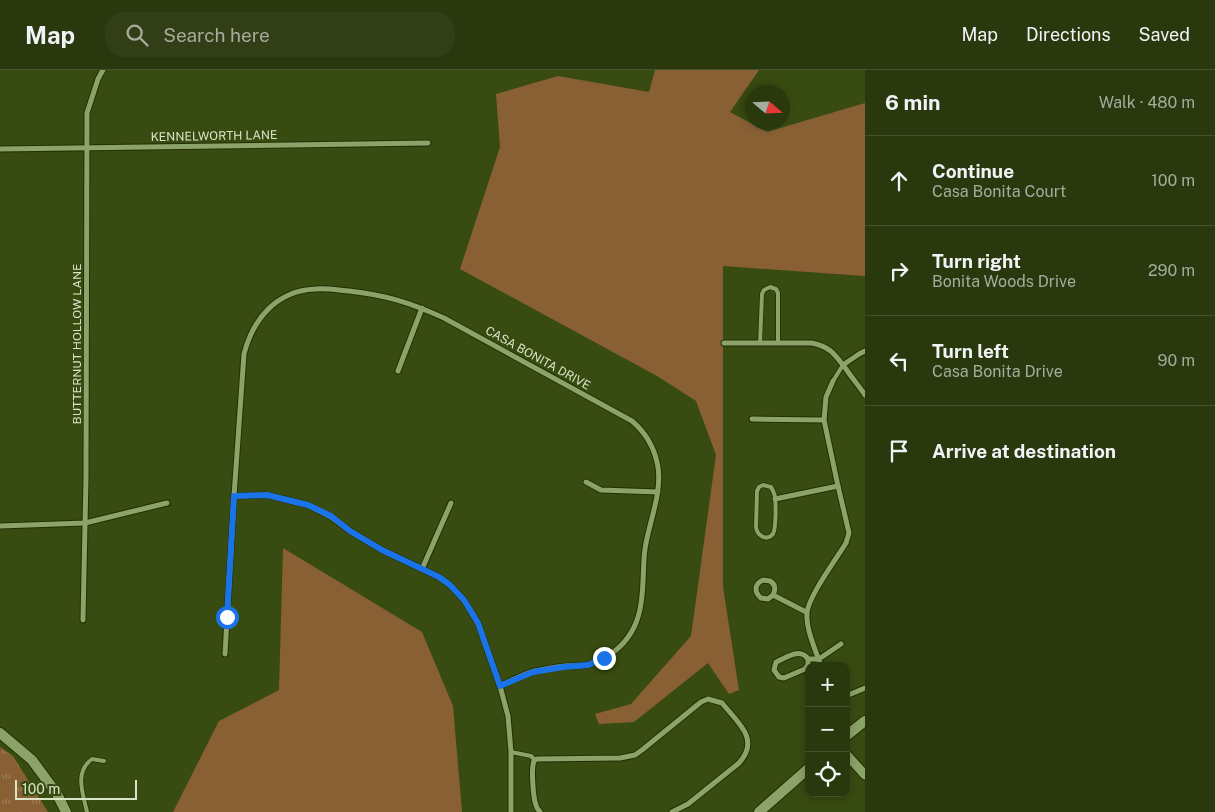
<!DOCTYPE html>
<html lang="en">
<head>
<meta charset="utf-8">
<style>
	:root { --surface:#2a380d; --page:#323f16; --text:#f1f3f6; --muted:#a5ac9d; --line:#46522e }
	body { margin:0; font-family:"Public Sans",sans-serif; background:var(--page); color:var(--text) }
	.controls { position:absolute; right:15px; bottom:15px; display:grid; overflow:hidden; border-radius:10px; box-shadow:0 2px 8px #0003 }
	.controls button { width:45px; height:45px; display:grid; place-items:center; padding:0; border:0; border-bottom:1px solid var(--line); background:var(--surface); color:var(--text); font:25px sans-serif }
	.compass { position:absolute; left:745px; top:15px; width:45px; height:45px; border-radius:50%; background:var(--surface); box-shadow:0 2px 8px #0003; rotate:109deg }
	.scale { position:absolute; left:15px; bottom:12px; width:122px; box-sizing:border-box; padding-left:5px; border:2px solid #d8e5c7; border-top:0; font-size:14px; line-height:18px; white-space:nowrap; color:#d8e5c7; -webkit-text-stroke:4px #384b11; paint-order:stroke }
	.stop { position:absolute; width:15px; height:15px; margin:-11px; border:4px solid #1a73e8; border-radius:50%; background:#fff }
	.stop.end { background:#1a73e8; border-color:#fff; box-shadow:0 1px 5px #0008 }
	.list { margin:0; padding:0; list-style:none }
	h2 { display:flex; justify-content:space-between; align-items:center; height:65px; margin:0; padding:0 20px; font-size:21px }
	h2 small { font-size:16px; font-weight:400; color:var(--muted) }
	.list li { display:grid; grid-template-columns:32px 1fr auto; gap:15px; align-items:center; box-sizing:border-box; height:90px; padding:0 20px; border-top:1px solid var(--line) }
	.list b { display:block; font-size:19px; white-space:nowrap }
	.list p { margin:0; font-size:16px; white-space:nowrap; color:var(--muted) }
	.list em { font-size:16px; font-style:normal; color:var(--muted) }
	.icon { flex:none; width:28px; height:28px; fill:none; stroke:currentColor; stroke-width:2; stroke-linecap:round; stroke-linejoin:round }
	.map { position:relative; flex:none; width:865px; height:742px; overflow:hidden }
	header { display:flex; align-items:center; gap:30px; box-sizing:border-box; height:70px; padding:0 25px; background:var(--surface); border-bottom:1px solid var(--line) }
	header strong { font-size:24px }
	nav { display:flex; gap:28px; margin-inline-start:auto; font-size:18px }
	.search { width:350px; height:45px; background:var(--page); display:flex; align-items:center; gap:12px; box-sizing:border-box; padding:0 18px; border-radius:20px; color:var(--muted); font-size:19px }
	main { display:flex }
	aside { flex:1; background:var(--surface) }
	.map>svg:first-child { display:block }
	.grass { fill:#896034 }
	.park { fill:url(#park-tufts) }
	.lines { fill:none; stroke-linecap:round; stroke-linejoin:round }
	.service-casing { stroke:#222f04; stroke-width:5.5 }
	.minor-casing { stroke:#222f04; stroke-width:7 }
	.tertiary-casing { stroke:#222f04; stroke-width:11 }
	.secondary-casing { stroke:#222f04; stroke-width:12 }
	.service { stroke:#8ba268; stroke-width:4 }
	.minor { stroke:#8ba268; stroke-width:5 }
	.tertiary { stroke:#8ba268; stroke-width:9 }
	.secondary { stroke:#8ba268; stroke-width:10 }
	.route { stroke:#1a73e8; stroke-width:6 }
	.labels { text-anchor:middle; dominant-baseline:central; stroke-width:4; stroke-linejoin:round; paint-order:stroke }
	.street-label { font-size:12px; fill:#d8e5c7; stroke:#384b11 }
</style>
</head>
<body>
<header>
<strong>Map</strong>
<div class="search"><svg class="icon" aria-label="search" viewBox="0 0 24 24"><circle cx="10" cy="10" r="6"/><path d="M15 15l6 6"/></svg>Search here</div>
<nav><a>Map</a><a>Directions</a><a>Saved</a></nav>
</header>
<main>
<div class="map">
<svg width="865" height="742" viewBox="0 0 865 742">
	<defs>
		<pattern id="park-tufts" width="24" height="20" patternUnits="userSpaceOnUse" patternTransform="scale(1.25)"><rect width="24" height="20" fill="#896034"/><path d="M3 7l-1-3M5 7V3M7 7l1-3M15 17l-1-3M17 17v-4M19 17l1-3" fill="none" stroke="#9e7e59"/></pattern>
	</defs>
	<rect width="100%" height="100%" fill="#384b11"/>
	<g class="grass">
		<polygon points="655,0 759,0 730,42 767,62 865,33 865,206 723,196 723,517 739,620 729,624 708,593 634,652 599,654 595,644 631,634 691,566 716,385 696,331 657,306 460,199 500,77 496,24 558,6 649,22"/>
		<polygon points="283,478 422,562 453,636 462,742 173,742 219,651 279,620"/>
	</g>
	<polygon class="park" points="0,677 13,686 48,742 0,742"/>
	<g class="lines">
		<defs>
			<g id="service">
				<polyline points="760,273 762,224 764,220 770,217 776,219 778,223 778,273"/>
				<polyline points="833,311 843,295"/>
				<path d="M763,415L771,417C773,421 775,424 775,428C776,435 776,459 773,464C766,472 757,465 756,457L757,421L759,417Z"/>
				<polyline points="511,682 531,686 535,690"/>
				<path d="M87,742C83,724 74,702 92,689L104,691"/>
			</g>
			<g id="minor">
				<polyline points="0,79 428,73"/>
				<path d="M724,273H812C831,277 835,285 846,299C852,308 859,316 865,325"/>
				<polyline points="843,295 859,284 865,281"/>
				<polyline points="398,301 422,238"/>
				<polyline points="752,349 824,350"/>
				<polyline points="586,412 601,420 658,422"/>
				<polyline points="234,426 267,425 308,435 331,447 350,461 382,480 439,507 450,515 464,530 478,553 500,616 508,646 511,682 511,742"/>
				<polyline points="775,429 838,416"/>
				<polyline points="0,456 85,453 167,433"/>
				<polyline points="422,499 451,433"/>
				<path d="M773,525L768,529L761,528C754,522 754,514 763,510L770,511C775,514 776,519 773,525L806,542"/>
				<polyline points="83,550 86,408 87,43 98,9 103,0"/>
				<path d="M225,584L234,426L244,284C253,249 276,221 315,219C326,218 338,220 349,221C386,225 411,233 444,248L632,351C646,363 655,379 658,397C662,424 649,452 645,479C642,501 645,526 638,547C634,561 624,575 612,583C605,588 596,593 588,595C580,596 572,596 565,596C555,597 545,599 535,601C523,604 511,611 500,616"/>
				<path d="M808,589V595L805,599L784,608L779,607L774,600L776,592C786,588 800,577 808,589H819L841,574"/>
				<path d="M821,596C816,581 806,560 807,544C807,528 837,488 846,473L849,463L838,416L824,350L826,327L833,311"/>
				<polyline points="846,626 865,618"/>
				<path d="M540,742C538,739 537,739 536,735C533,727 531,698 534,691L537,689L620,688L635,685L642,680L701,632L708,629L722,633C737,652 761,669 739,693L688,734L672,742"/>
			</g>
			<polyline id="tertiary" points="846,684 865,705"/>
			<g id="secondary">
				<polyline points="0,663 32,690 57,724 66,742"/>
				<polyline points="846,666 865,651"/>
				<polyline points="759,742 809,698"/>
			</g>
		</defs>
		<use href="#service" class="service-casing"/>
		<use href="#minor" class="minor-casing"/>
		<use href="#tertiary" class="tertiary-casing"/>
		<use href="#secondary" class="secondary-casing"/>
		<use href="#service" class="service"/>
		<use href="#minor" class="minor"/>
		<use href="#tertiary" class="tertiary"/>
		<use href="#secondary" class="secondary"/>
	</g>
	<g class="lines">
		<polyline class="route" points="227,547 234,426 267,425 308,435 331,446 350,461 382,480 439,507 450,515 464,530 478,553 500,616 533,602 563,597 588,595 604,588"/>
	</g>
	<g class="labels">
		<g class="street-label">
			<text transform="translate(214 66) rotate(-1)">KENNELWORTH LANE</text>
			<text transform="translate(77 274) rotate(-90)">BUTTERNUT HOLLOW LANE</text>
			<text transform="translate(538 288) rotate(29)">CASA BONITA DRIVE</text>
		</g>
	</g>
</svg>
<div class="controls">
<button>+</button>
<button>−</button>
<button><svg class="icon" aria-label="locate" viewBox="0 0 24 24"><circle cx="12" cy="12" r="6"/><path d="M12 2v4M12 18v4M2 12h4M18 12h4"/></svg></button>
</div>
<svg class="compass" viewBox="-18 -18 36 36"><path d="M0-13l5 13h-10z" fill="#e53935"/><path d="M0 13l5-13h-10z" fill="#a5ac9d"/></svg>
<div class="scale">100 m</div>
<div class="stop" style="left:227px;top:547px"></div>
<div class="stop end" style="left:604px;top:588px"></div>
</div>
<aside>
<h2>6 min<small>Walk · 480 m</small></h2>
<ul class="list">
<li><svg class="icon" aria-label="ahead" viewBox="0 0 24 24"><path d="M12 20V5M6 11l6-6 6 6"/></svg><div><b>Continue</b><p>Casa Bonita Court</p></div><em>100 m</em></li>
<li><svg class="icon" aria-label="right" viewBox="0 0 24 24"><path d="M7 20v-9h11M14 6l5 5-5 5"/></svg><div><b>Turn right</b><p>Bonita Woods Drive</p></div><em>290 m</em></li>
<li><svg class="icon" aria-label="left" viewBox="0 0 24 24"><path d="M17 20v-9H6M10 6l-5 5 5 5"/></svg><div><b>Turn left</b><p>Casa Bonita Drive</p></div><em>90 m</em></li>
<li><svg class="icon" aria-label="arrive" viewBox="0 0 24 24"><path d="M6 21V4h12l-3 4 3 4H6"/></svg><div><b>Arrive at destination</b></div></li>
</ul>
</aside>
</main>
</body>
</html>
